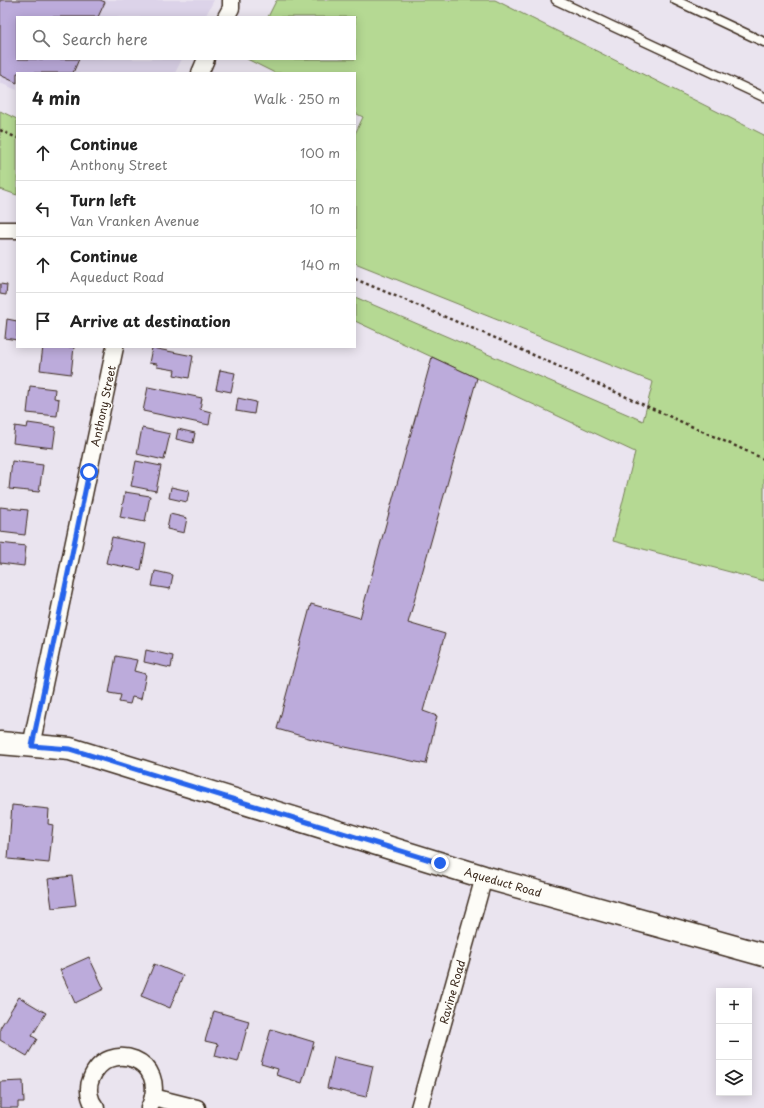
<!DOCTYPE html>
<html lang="en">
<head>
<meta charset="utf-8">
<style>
	:root { --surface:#fff; --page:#f6f6f6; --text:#222; --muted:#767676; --line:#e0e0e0 }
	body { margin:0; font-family:"Playpen Sans",sans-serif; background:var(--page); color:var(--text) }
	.controls { position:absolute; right:12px; bottom:12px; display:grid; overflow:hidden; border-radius:0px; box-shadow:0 2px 10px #0003 }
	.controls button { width:36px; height:36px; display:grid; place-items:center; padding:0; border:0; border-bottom:1px solid var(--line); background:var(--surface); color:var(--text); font:20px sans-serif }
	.stop { position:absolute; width:12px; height:12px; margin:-9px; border:3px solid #2563eb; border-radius:50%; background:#fff }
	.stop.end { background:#2563eb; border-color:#fff; box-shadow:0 1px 4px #0008 }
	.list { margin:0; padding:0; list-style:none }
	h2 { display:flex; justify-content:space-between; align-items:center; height:52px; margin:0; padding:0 16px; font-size:17px }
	h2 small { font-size:13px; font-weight:400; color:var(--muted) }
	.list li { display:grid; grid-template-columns:26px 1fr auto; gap:12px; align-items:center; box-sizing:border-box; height:56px; padding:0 16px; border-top:1px solid var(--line) }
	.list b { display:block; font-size:15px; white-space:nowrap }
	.list p { margin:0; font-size:13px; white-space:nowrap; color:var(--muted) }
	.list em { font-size:13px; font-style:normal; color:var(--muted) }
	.icon { flex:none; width:22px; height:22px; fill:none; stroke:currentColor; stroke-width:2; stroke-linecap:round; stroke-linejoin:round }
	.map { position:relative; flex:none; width:764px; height:1108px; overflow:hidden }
	.search { position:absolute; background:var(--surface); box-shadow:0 2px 10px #0003; left:16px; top:16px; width:340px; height:44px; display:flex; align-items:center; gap:10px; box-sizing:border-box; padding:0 14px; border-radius:0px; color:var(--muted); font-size:15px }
	.panel { position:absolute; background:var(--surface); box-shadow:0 2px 10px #0003; left:16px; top:72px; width:340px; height:276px; border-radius:0px }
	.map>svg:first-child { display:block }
	.built { fill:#dcd3e9 }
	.green { fill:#b5d993; stroke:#788258 }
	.building { fill:#bcabdb; stroke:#3b2a1e }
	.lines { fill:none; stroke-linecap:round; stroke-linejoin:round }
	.lane-casing { stroke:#3b2a1e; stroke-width:11 }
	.street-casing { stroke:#3b2a1e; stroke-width:19 }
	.secondary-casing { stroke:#3b2a1e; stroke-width:25 }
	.path { stroke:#3b2a1e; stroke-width:2.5; stroke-dasharray:3 3; stroke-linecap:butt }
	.lane { stroke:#fdfcf7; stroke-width:8 }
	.street { stroke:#fdfcf7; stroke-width:16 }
	.secondary { stroke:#fdfcf7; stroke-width:22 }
	.route { stroke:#2563eb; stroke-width:5 }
	.labels { text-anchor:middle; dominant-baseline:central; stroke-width:3; stroke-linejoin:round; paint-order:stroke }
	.street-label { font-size:11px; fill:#3b2a1e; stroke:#fdfcf7 }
</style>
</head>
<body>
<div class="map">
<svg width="764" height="1108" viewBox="0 0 764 1108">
	<rect width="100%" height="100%" fill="#eae4ef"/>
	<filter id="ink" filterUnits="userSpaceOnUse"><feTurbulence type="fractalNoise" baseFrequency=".025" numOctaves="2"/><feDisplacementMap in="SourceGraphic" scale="8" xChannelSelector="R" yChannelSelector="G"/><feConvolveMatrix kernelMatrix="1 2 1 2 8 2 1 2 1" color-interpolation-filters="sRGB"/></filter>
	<g filter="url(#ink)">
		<polygon class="built" points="0,0 214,0 205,17 17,17 17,59 182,59 175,73 17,73 17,90 0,83"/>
		<g class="green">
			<polygon points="278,0 495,0 764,135 764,581 613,541 635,452 355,321 355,297 643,421 653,382 355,263 355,134 363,117 355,113 355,73 275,73 247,59 355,59 355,17 268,17 276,1"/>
			<polygon points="0,111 17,119 17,195 0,189"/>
		</g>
		<g class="building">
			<polygon points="0,0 100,0 105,2 98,17 17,17 17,59 79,59 73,73 17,73 17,83 0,75"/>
			<polygon points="0,284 7,285 6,295 0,294"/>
			<polygon points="7,319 17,321 17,340 5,338"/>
			<polygon points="43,347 74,347 71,374 40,370"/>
			<polygon points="152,348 193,356 189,378 174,375 175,370 157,367 157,364 149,363"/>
			<polygon points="432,357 477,378 408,623 445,634 423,711 437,716 426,764 326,743 277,729 311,604 360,618"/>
			<polygon points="220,370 235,373 231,392 216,389"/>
			<polygon points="30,386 55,389 54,398 59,399 57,416 27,413"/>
			<polygon points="148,387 202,398 200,409 211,412 209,425 143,411"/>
			<polygon points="238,398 256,402 254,414 236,411"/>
			<polygon points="28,423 56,427 53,448 13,443 15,426 27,428"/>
			<polygon points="142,428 170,434 164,460 137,454"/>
			<polygon points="178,429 195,433 193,443 176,439"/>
			<polygon points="12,461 43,465 39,492 9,489"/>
			<polygon points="136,461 161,466 156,491 131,486"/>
			<polygon points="171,487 189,491 187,502 169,498"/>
			<polygon points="125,492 150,496 145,522 120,517"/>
			<polygon points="0,507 28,510 25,535 0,532"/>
			<polygon points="170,514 187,518 184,533 167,529"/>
			<polygon points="112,537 146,544 141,570 106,563"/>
			<polygon points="0,543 26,546 24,566 0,563"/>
			<polygon points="155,571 173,575 170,589 152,586"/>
			<polygon points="146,650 173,656 171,668 144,662"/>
			<polygon points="116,656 137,660 134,671 146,674 141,699 132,697 130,704 119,702 121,695 109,693"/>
			<polygon points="12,805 49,809 48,824 53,825 49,863 8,859"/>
			<polygon points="72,876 76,905 52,908 48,879"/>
			<polygon points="89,957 104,989 75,1003 60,970"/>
			<polygon points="154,964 183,976 170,1008 141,996"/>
			<polygon points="19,997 46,1013 32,1036 37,1039 27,1056 0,1040 0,1028"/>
			<polygon points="214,1011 249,1021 238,1062 215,1056 218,1044 205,1041"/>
			<polygon points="271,1029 314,1042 302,1083 276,1075 278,1069 261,1064"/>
			<polygon points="334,1057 373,1066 366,1097 327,1088"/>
			<polygon points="23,1081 24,1102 18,1102 18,1108 0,1108 0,1082"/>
		</g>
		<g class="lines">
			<defs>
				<g id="lane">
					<polyline points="556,0 764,97"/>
					<polyline points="675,0 764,42"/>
				</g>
				<g id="street">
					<polyline points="226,17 231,8 231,0"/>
					<polyline points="200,73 206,59"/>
					<polyline points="0,230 17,230"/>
					<polyline points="31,746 115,347"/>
					<polyline points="153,1097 197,1108"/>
					<path d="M96,1108C89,1100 87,1088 91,1079C107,1037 172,1059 149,1108"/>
					<polyline points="419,1108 484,877"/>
				</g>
				<polyline id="secondary" points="0,743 70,749 484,877 764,955"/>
			</defs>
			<use href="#lane" class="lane-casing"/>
			<use href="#street" class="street-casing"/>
			<use href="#secondary" class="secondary-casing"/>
			<g class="path">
				<polyline points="0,130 17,138"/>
				<polyline points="355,279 500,340 764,459"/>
			</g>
			<use href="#lane" class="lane"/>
			<use href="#street" class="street"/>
			<use href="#secondary" class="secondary"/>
		</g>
	</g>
	<g class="lines" filter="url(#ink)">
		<polyline class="route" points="89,472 32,746 70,749 440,863"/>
	</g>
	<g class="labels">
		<g class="street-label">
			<text transform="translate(103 406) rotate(-78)">Anthony Street</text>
			<text transform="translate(503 882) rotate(16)">Aqueduct Road</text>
			<text transform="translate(452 992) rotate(-74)">Ravine Road</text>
		</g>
	</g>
</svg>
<div class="controls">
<button>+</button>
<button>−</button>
<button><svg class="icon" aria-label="layers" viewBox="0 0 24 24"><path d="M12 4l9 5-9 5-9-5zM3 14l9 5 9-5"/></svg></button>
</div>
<div class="stop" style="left:89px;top:472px"></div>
<div class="stop end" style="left:440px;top:863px"></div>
<div class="search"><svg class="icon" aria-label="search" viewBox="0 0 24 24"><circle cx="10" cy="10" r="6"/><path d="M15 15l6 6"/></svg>Search here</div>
<section class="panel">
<h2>4 min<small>Walk · 250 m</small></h2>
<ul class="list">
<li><svg class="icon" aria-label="ahead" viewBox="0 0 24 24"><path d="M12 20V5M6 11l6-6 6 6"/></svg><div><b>Continue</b><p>Anthony Street</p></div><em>100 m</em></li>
<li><svg class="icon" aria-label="left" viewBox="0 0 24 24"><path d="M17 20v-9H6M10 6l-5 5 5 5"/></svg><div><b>Turn left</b><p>Van Vranken Avenue</p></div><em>10 m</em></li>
<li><svg class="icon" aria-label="ahead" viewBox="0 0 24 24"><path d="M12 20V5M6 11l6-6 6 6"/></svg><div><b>Continue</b><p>Aqueduct Road</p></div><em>140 m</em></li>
<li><svg class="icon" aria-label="arrive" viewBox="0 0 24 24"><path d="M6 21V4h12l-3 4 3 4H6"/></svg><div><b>Arrive at destination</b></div></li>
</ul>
</section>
</div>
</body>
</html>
